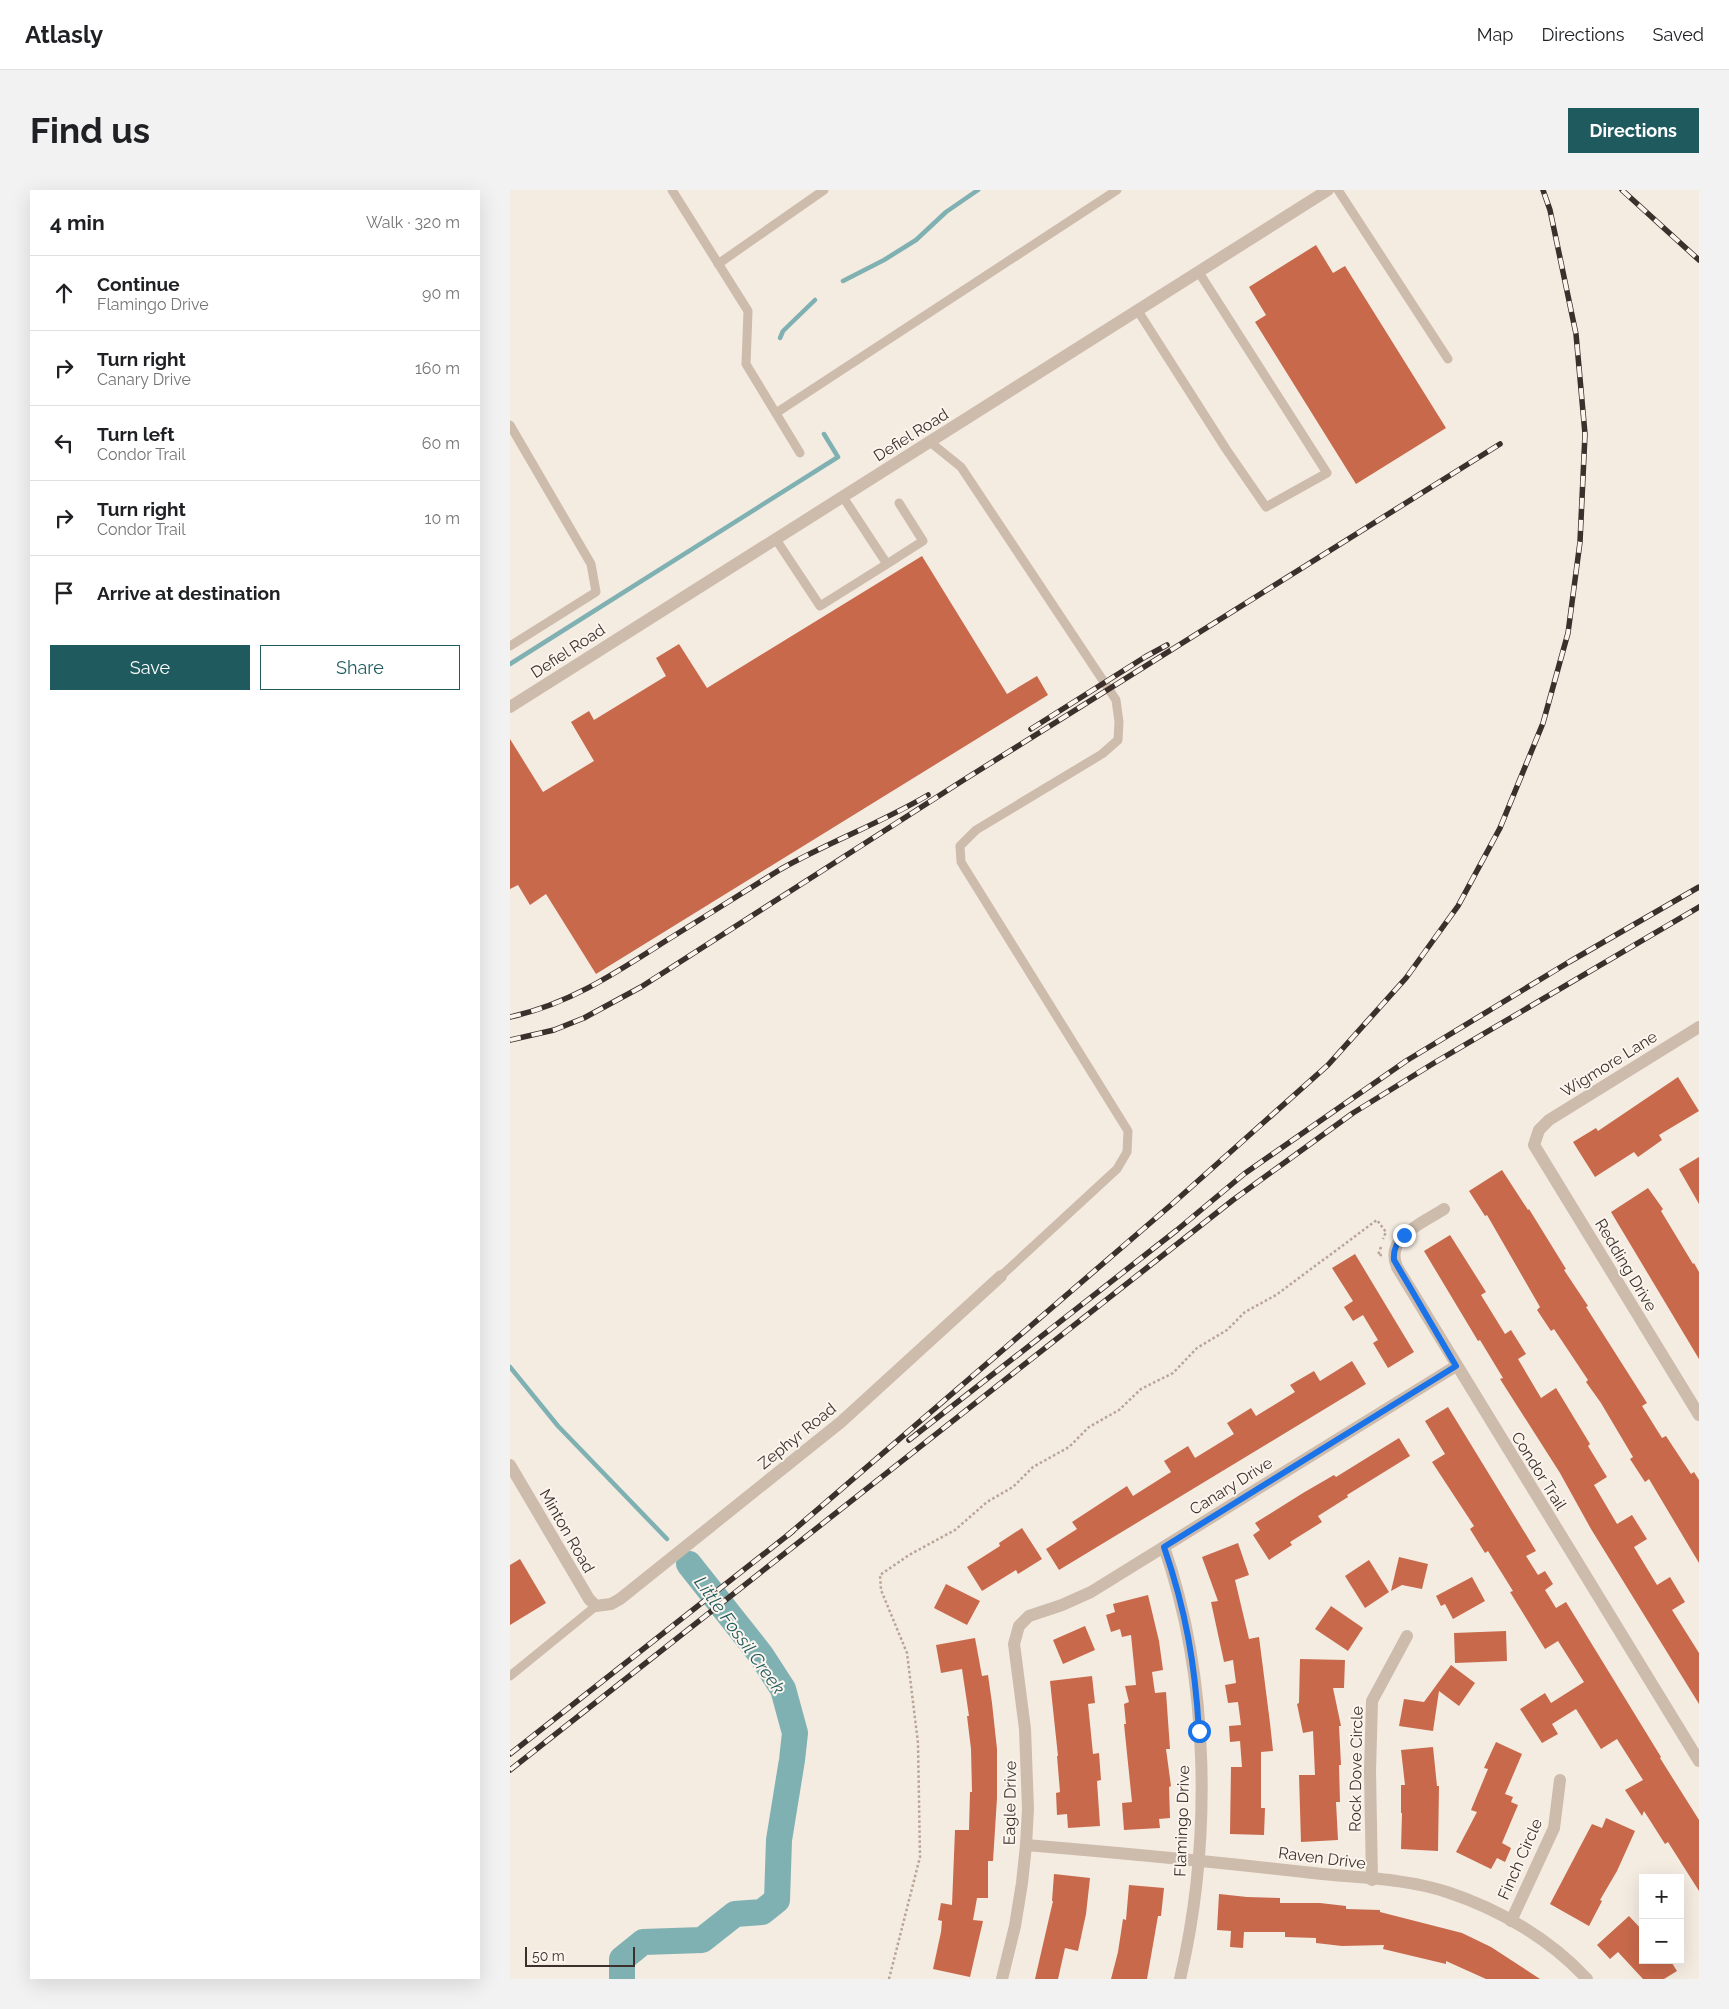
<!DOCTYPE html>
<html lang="en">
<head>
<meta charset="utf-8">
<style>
	:root { --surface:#fff; --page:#f2f2f2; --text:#202124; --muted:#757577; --line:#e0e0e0; --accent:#1f5a5e }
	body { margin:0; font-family:Raleway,sans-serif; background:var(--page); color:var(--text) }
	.controls { position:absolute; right:15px; bottom:15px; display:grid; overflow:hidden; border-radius:0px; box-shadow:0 5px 20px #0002 }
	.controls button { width:45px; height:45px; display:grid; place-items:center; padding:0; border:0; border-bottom:1px solid var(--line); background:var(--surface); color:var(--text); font:25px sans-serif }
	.scale { position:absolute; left:15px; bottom:12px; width:110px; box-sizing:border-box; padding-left:5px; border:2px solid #3b302b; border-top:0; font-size:14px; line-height:18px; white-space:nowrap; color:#3b302b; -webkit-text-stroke:4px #fbf5ee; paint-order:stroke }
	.stop { position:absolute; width:15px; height:15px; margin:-11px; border:4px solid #1a73e8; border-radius:50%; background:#fff }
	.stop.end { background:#1a73e8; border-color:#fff; box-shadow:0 1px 5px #0008 }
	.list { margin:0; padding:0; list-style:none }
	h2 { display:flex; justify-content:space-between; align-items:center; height:65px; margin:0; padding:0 20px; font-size:21px }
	h2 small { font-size:16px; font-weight:400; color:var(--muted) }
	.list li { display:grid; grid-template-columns:32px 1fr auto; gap:15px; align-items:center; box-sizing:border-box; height:75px; padding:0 20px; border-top:1px solid var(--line) }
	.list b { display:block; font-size:19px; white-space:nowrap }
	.list p { margin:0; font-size:16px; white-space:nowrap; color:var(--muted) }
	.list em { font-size:16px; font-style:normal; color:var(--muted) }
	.actions { display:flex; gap:10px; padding:15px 20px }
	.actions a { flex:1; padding:11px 0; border:1px solid var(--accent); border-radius:0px; text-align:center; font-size:18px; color:var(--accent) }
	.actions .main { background:var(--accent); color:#fff }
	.icon { flex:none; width:28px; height:28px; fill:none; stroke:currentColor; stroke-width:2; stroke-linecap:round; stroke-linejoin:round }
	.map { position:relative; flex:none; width:1189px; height:1789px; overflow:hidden; border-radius:0px }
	header { display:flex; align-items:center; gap:30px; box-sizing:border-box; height:70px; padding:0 25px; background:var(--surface); border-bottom:1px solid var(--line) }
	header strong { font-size:24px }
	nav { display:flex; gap:28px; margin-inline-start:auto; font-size:18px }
	.intro { display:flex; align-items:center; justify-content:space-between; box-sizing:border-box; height:120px; padding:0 30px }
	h1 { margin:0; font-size:35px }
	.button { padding:12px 22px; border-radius:0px; background:var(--accent); color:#fff; font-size:18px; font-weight:700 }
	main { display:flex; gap:30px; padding:0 30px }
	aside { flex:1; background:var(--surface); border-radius:0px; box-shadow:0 5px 20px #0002 }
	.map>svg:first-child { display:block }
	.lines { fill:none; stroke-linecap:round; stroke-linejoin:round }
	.stream { stroke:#7fb0b2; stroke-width:4.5 }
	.river { stroke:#7fb0b2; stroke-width:26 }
	.building { fill:#c8694b }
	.path { stroke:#b9a596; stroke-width:2.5; stroke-dasharray:2.5 2.5; stroke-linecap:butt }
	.service { stroke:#cdbbac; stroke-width:9 }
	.minor { stroke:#cdbbac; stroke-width:12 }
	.rail-casing { stroke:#3b302b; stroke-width:5.5 }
	.rail { stroke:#fbf5ee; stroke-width:4; stroke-dasharray:11; stroke-linecap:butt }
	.route { stroke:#1a73e8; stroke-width:6 }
	.labels { text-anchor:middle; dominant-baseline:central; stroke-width:4; stroke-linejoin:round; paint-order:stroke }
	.street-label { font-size:16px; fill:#3b302b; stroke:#fbf5ee }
	.water-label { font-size:18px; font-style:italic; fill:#1f5a5e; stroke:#fbf5ee }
</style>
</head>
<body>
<header>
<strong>Atlasly</strong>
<nav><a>Map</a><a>Directions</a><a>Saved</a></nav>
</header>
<div class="intro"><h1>Find us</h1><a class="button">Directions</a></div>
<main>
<aside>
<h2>4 min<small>Walk · 320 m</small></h2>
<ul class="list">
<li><svg class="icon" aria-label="ahead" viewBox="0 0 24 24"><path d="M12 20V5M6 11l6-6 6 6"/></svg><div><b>Continue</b><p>Flamingo Drive</p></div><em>90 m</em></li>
<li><svg class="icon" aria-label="right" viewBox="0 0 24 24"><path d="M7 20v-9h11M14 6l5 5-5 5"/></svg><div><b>Turn right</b><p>Canary Drive</p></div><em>160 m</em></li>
<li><svg class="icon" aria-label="left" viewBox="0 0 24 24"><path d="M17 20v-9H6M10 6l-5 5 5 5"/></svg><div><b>Turn left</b><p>Condor Trail</p></div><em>60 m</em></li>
<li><svg class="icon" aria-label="right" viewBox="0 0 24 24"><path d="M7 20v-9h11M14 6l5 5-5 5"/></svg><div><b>Turn right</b><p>Condor Trail</p></div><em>10 m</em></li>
<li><svg class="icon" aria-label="arrive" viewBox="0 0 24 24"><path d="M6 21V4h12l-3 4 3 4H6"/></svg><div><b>Arrive at destination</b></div></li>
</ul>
<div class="actions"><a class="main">Save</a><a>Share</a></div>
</aside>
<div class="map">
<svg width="1189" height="1789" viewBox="0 0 1189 1789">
	<rect width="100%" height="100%" fill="#f4ebe1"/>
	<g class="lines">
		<g class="stream">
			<polyline points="333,91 374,70 406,50 436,22 468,0"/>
			<polyline points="270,148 273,141 305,110"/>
			<polyline points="0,474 328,267 314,244"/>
			<polyline points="0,1177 48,1236 157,1349"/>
		</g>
		<polyline class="river" points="112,1789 112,1769 133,1752 192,1750 225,1724 252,1722 267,1710 269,1650 282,1570 285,1543 273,1499 251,1465 179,1374"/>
	</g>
	<g class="building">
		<polygon points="806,55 823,83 835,76 936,238 846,294 745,132 756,125 739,97"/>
		<polygon points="412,366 497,504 527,486 538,505 86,784 36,704 20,715 8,695 0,699 0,549 33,602 84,571 61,532 79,521 84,530 156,486 146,468 169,454 197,498"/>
		<polygon points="1168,887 1189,921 1149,945 1152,950 1128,967 1124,962 1085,987 1063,952 1086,938 1088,941"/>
		<polygon points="1189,967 1189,1014 1169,979"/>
		<polygon points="992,980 1018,1020 1019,1019 1056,1079 1054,1080 1078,1116 1076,1117 1137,1213 1132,1216 1152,1248 1156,1246 1181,1284 1184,1282 1189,1290 1189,1373 1139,1289 1135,1292 1120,1269 1123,1267 1091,1213 1076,1192 1078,1190 1044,1139 1041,1141 1027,1120 1030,1117 977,1025 975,1026 959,1001"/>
		<polygon points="1138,998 1153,1019 1151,1021 1183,1074 1184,1073 1189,1082 1189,1169 1101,1022"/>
		<polygon points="940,1045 976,1102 971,1105 995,1144 1001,1140 1016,1164 1008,1169 1031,1208 1046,1198 1080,1254 1078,1256 1097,1287 1084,1295 1107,1334 1122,1325 1137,1349 1124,1357 1147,1395 1160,1387 1175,1412 1162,1420 1189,1463 1189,1514 1081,1339 1050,1283 990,1189 993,1188 970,1150 968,1151 914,1061"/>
		<polygon points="845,1064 904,1162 878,1178 863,1153 868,1150 853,1125 843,1131 834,1117 843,1111 822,1078"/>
		<polygon points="842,1171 856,1194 549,1380 536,1359 567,1339 562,1332 617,1296 623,1306 661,1282 654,1271 678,1256 685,1268 724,1244 717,1233 741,1218 746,1226 785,1202 780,1195 804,1181 810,1191"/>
		<polygon points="938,1217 1026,1361 1016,1366 1028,1385 1035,1381 1043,1394 1035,1400 1046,1418 1056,1412 1151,1567 1150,1568 1189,1630 1189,1701 1158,1652 1155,1654 1134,1621 1132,1626 1115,1600 1133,1590 1107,1549 1091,1559 1066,1519 1042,1534 1048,1544 1032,1553 1010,1519 1035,1503 1041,1513 1074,1492 1048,1451 1035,1459 1000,1402 1003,1401 978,1361 975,1363 960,1339 964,1336 922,1272 935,1264 915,1231"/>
		<polygon points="889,1248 900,1266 837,1305 838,1307 808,1326 812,1332 780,1352 782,1355 759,1370 743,1345 750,1340 745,1333 793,1303 824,1285 826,1287"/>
		<polygon points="512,1338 532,1369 508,1384 506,1380 472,1401 457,1377 490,1356 489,1353"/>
		<polygon points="728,1353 739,1385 725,1390 739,1449 749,1447 760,1533 763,1561 751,1562 751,1618 755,1618 754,1645 720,1644 721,1577 732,1577 730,1551 720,1552 719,1536 731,1535 728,1512 718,1513 715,1495 726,1493 723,1470 714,1472 701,1412 708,1411 692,1367"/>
		<polygon points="889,1367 918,1374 912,1399 892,1395 881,1401"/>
		<polygon points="10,1369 36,1413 0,1435 0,1375"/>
		<polygon points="859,1370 879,1402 855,1418 835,1386"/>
		<polygon points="962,1387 975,1411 943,1429 935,1414 931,1416 926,1406"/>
		<polygon points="436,1394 470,1411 457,1435 424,1418"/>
		<polygon points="638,1405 649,1451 653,1480 642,1482 645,1503 656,1502 660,1559 656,1559 661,1596 659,1597 660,1628 649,1629 650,1638 614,1640 612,1613 622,1612 614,1534 616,1534 614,1514 619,1512 615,1496 626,1495 621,1445 612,1447 610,1439 601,1442 596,1425 605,1422 603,1414"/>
		<polygon points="821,1416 853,1438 838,1461 805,1439"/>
		<polygon points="575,1436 585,1460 553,1474 543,1450"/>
		<polygon points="996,1441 997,1471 945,1473 944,1443"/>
		<polygon points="465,1448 472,1486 478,1485 482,1513 487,1559 487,1608 483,1671 478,1671 478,1708 467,1708 463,1730 473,1731 460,1787 423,1779 431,1742 432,1731 428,1730 431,1713 442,1715 445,1640 459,1640 460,1602 462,1602 461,1559 457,1526 459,1526 452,1479 431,1483 426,1455"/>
		<polygon points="790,1469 835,1470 834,1498 823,1498 831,1536 829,1536 831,1575 829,1575 830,1612 826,1612 828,1650 791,1652 789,1585 805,1585 803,1541 793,1543 787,1514 789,1513"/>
		<polygon points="941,1475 965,1493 949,1516 929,1501 923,1541 889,1536 894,1509 914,1512"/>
		<polygon points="582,1486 585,1513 578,1514 583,1564 589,1563 591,1590 587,1591 590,1636 558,1638 557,1624 547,1625 546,1603 550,1602 547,1566 548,1566 540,1491"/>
		<polygon points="986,1552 1012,1564 995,1604 1003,1607 1001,1612 1008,1615 992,1653 1001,1658 995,1672 987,1668 981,1679 946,1662 967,1622 961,1620 978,1579 974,1578"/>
		<polygon points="923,1557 927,1596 929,1596 928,1661 891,1659 892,1623 891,1623 891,1595 895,1595 891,1560"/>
		<polygon points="1096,1628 1125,1641 1107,1681 1090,1710 1092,1711 1079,1736 1040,1714 1082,1634 1092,1638"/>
		<polygon points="544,1684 580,1688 576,1724 568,1761 555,1758 548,1789 525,1789 543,1711 542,1711"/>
		<polygon points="619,1695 654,1698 651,1726 648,1726 637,1789 601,1789 608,1762 613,1729 616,1730"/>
		<polygon points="709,1704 737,1707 770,1708 770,1713 810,1713 836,1716 836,1719 870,1720 870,1722 952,1743 981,1757 1030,1789 976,1789 936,1771 936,1774 873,1759 874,1755 832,1756 806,1753 806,1748 775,1747 775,1742 734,1742 733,1758 720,1757 721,1741 707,1740"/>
		<polygon points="1119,1726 1133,1741 1133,1770 1160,1770 1167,1781 1154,1789 1133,1789 1108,1762 1100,1769 1087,1755"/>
	</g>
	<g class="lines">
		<g class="path">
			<polyline points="871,1057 868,1065 872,1065"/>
			<polyline points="379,1789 410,1667 408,1553 397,1463 371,1400 370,1385 399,1365 445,1340 477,1312 503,1297 523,1277 559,1257 579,1237 609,1220 631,1199 663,1183 687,1158 717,1140 735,1122 766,1105 867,1030 876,1042 873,1049"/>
		</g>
		<g class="service">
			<polyline points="162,0 238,121 236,174 290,263"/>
			<polyline points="828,0 938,169"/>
			<polyline points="208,74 314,0"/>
			<polyline points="628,121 716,259 756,317 817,283 688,81"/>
			<polyline points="266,223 607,0"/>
			<polyline points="0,235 81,374 86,402 0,456"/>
			<polyline points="420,252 451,277 606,510 609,532 608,550 592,564 466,640 450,656 451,672 618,941 617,962 607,979 491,1086"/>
			<polyline points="333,307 377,374 413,351 389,313"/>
			<polyline points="265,348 310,416 377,374"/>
			<polyline points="0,1486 86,1416"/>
		</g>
		<g class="minor">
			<polyline points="0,517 818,0"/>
			<polyline points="1189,837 1039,930 1029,940 1024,955 1189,1225"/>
			<path d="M934,1019C913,1033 874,1047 887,1077L1189,1571"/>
			<polyline points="0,1275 79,1409 86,1416 101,1414 110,1409 331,1232 491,1086"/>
			<path d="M654,1357C700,1489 702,1653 670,1789"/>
			<path d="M516,1655C612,1663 707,1672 803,1683C847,1688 895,1688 937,1702C989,1719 1040,1749 1077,1789"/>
			<polyline points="862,1690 860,1581 862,1511 897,1446"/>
			<polyline points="1001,1731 1044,1638 1050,1590"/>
			<polyline points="492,1789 505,1736 512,1693 516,1655 518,1619 515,1539 504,1454 509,1436 519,1426 552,1415 581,1402 946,1176"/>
		</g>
		<defs>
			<g id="rail">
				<polyline points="1112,0 1189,70"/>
				<polyline points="521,539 635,467 657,455"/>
				<path d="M0,827C59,814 104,784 154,752C193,728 232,703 271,679C319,652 371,633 418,605"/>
				<polyline points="0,850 44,840 74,828 131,797 452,591 990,254"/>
				<polyline points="399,1250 667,1040 734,984 896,871 1059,772 1189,697"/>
				<polyline points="278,1345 661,1015 818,875 896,788 948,716 990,638 1033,533 1058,443 1070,352 1075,244 1066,144 1040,20 1033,0"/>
				<polyline points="0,1564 283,1341"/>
				<polyline points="0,1580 723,1010 843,923 924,873 1189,717"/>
			</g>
		</defs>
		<use href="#rail" class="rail-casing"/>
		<use href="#rail" class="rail"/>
	</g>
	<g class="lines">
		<path class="route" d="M689,1541C685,1474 676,1421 654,1357L946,1176L884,1070C883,1059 887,1053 894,1045"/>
	</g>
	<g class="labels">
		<g class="street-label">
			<text transform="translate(401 245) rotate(-32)">Defiel Road</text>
			<text transform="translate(58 461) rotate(-33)">Defiel Road</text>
			<text transform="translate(1099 874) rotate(-32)">Wigmore Lane</text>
			<text transform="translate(1116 1075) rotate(59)">Redding Drive</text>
			<text transform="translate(287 1246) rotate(-39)">Zephyr Road</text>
			<text transform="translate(1029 1281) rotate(58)">Condor Trail</text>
			<text transform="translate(721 1296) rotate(-32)">Canary Drive</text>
			<text transform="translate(57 1341) rotate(60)">Minton Road</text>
			<text transform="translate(846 1579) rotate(-89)">Rock Dove Circle</text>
			<text transform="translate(500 1613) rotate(-89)">Eagle Drive</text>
			<text transform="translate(672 1631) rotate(-88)">Flamingo Drive</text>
			<text transform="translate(812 1668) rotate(7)">Raven Drive</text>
			<text transform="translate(1010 1669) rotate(-66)">Finch Circle</text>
		</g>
		<g class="water-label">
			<text transform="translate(230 1445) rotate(54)">Little Fossil Creek</text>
		</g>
	</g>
</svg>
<div class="controls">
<button>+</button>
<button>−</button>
</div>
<div class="scale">50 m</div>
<div class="stop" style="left:689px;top:1541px"></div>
<div class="stop end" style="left:894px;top:1045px"></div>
</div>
</main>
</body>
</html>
